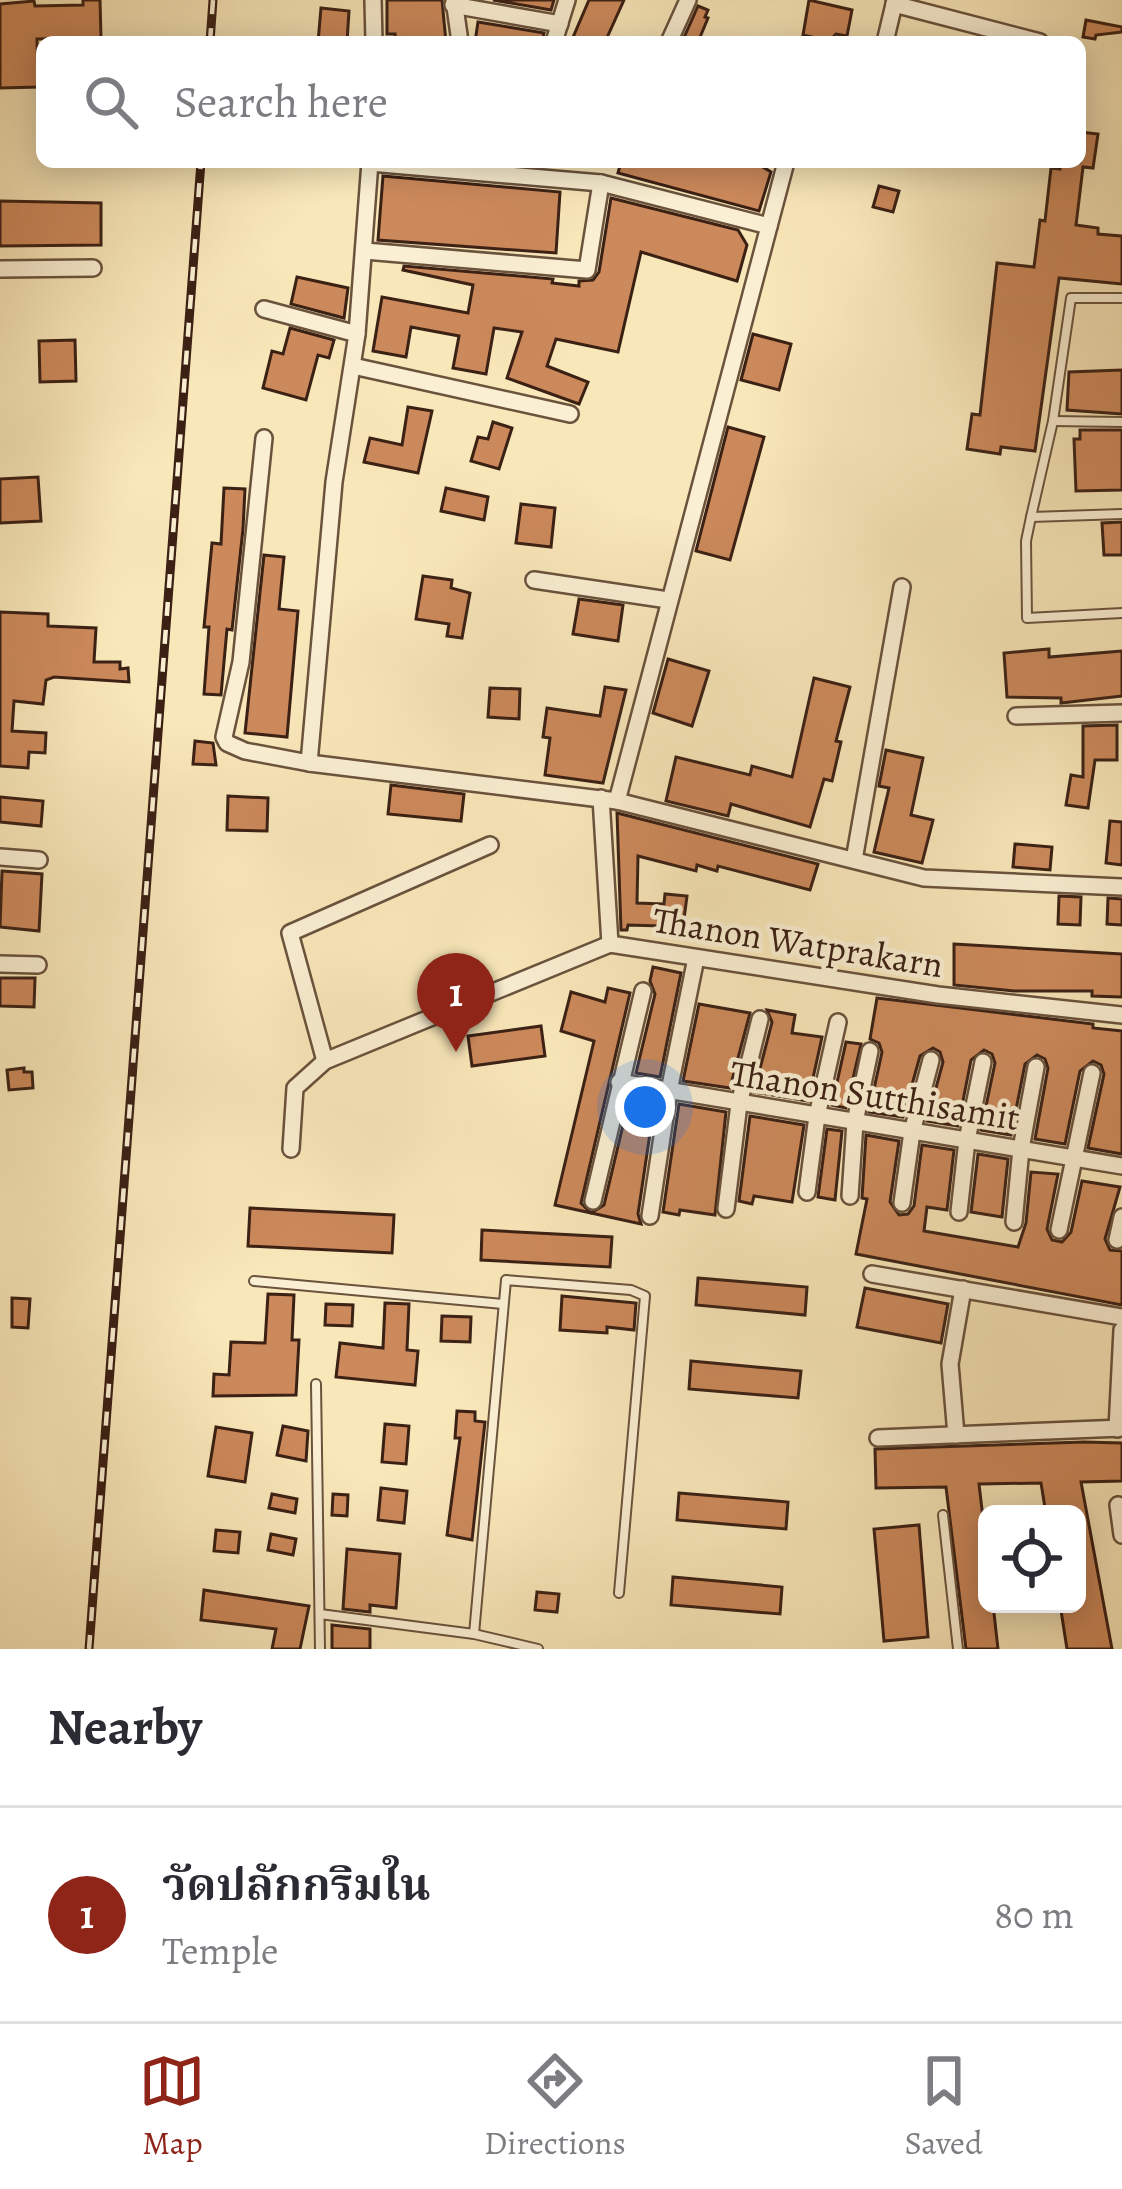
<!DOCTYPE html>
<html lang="en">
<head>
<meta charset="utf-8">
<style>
	:root { --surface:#fff; --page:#f7f7f7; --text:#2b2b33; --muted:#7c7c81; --line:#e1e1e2; --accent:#8f2418 }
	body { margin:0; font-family:Alegreya,"Noto Serif Thai",serif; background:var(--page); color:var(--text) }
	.controls { position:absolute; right:36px; bottom:36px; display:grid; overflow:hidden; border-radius:18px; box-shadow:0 6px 30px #0003 }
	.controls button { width:108px; height:108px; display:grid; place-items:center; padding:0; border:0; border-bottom:3px solid var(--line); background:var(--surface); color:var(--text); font:60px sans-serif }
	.you { position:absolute; left:645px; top:1107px; width:42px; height:42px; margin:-30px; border:9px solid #fff; border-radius:50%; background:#1a73e8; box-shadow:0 0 0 18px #1a73e833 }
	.badge { display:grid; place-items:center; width:78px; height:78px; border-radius:50%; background:var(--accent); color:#fff; font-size:39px; font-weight:700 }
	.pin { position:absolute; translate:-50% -99px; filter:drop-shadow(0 3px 6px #0008) }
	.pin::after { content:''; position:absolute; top:63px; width:42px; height:36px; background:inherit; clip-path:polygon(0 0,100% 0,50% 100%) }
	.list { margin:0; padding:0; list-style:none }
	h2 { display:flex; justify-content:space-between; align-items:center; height:156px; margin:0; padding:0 48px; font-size:51px }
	h2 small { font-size:39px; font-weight:400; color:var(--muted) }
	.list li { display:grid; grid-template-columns:78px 1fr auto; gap:36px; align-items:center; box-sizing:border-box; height:216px; padding:0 48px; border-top:3px solid var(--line) }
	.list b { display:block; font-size:45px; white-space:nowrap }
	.list p { margin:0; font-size:39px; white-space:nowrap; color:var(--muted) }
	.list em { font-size:39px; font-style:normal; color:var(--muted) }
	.icon { flex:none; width:66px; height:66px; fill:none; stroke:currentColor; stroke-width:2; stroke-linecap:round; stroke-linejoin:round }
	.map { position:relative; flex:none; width:1122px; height:1649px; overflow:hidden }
	.search { position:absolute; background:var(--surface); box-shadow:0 6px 30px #0003; left:36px; right:36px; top:36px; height:132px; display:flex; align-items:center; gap:30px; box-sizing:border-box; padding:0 42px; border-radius:18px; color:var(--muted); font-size:45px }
	.sheet { height:372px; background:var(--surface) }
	nav { display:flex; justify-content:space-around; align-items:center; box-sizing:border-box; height:168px; border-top:3px solid var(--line); background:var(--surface); font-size:33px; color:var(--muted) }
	nav a { display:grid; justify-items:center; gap:6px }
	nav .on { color:var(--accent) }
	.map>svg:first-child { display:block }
	.building { fill:#cc895b; stroke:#3b2014; stroke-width:3 }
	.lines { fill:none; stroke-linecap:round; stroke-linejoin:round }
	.lane-casing { stroke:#6a523d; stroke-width:12 }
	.street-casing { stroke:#6a523d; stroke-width:20 }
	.lane { stroke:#faefd2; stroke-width:8 }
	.street { stroke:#faefd2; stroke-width:15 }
	.rail-casing { stroke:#3b2014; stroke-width:9 }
	.rail { stroke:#faefd2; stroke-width:4.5; stroke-dasharray:14; stroke-linecap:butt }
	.labels { text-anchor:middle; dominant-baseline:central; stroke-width:9; stroke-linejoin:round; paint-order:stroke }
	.street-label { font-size:36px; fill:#3b2014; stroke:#faefd2 }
</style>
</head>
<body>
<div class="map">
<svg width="1122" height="1649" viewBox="0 0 1122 1649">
	<rect width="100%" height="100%" fill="#f8e7b9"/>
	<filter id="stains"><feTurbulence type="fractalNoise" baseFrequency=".00167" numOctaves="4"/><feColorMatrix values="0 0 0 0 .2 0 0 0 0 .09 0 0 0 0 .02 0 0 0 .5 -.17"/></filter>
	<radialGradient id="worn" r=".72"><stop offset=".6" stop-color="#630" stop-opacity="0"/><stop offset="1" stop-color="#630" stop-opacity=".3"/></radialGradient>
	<g class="building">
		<polygon points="83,0 100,0 101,38 37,39 38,87 0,88 0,4 34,1 35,6 83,5"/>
		<polygon points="387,0 442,0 446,42 395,42 395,34 387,34"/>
		<polygon points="493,0 554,0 551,10"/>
		<polygon points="589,0 624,0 605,42 571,42"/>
		<polygon points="809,0 852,10 847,36 836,34 829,41 803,35"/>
		<polygon points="698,6 708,10 705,17 708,18 698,42 682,42"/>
		<polygon points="321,8 349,11 347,42 318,42"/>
		<polygon points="1086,20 1122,27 1122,32 1096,35 1095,39 1083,37"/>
		<polygon points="478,22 544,33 542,42 475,42"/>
		<polygon points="1080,132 1098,134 1093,168 1083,167 1076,225 1098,228 1098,234 1122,236 1122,284 1059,278 1035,451 1001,447 1000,454 967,449 972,414 980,415 997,263 1034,267 1040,220 1045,221 1051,168 1060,169 1061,162 1080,162"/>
		<polygon points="621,162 755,162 771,172 759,211 618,173"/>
		<polygon points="383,176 560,192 556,253 378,240"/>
		<polygon points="879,186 899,191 893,212 873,207"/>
		<polygon points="611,198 738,230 747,245 737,281 641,252 618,352 556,339 547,366 588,382 579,404 507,378 522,332 494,328 486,374 453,368 459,336 411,327 406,357 373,351 382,297 468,313 473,285 403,270 404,266 553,279 552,283 579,286 579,281 593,280 599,272"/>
		<polygon points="0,201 101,203 101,245 0,246"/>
		<polygon points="297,277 348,288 344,318 291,304"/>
		<polygon points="290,328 334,340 329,358 318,355 306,400 263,388 272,351 283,354"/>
		<polygon points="753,334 791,344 779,390 741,380"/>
		<polygon points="75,340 76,381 40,382 39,341"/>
		<polygon points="1122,370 1122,414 1067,410 1069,372"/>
		<polygon points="408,407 432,411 418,473 364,462 370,438 402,445"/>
		<polygon points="493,422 512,428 499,469 471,461 478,437 488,439"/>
		<polygon points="728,427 764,437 730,560 696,551"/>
		<polygon points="1080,430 1122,430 1122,490 1076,491 1074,439 1080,439"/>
		<polygon points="38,477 41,521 0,523 0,479"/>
		<polygon points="224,488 245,489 243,529 232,630 227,629 221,695 204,694 209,627 204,627 212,543 221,544"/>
		<polygon points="446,488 488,497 484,520 441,511"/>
		<polygon points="521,504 555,508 551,547 516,543"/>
		<polygon points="1122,522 1122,555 1104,555 1102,523"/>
		<polygon points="264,555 284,557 279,609 298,611 287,737 245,733"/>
		<polygon points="423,576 452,580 451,588 470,593 462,638 447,636 449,624 416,619"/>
		<polygon points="579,599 623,605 618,641 573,634"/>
		<polygon points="0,612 48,614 48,626 96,628 94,662 120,662 120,669 128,668 129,682 54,677 46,680 43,704 14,701 12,731 46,733 45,753 29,752 28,768 0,766"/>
		<polygon points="1049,649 1049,657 1122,651 1122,696 1061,703 1061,698 1007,697 1004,653"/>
		<polygon points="668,659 709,671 692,726 653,713"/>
		<polygon points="814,678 850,687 836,741 841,742 832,781 824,779 810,827 731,804 728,816 666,801 676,757 750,775 752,766 792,777"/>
		<polygon points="605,687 626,690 603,783 545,775 550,738 543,737 547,708 600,716"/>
		<polygon points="490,688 520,689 519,719 488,717"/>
		<polygon points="1117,725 1117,760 1095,760 1088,808 1066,805 1071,775 1083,777 1083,726"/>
		<polygon points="195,741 213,743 216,765 193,764"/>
		<polygon points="886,750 923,758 911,815 933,820 922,863 874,852 889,788 879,786"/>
		<polygon points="391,785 464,794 461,821 388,814"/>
		<polygon points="228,796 268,798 267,831 227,830"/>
		<polygon points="0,797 43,801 41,826 0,822"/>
		<polygon points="617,813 818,864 810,890 718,866 717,871 697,865 696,871 638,856 637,903 664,904 665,894 687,896 682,934 660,931 661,926 628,925 627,930 621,930"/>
		<polygon points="1110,821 1122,822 1122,865 1106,863"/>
		<polygon points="1015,844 1052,847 1050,870 1013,867"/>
		<polygon points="2,871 42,874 39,931 0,927"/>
		<polygon points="1059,896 1081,897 1080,925 1058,924"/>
		<polygon points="1108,898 1122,899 1122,925 1107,924"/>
		<polygon points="954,944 1122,954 1122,997 1092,996 1092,991 1014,991 954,985"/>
		<polygon points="653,967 681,973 660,1077 636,1073 655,994 650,981"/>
		<polygon points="0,978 35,978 34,1007 0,1006"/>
		<polygon points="608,988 630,993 581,1203 591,1213 604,1205 630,1096 655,1100 638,1214 641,1224 555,1205 594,1041 561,1031 571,992 605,1002"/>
		<polygon points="877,998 1093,1024 1093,1028 1122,1031 1122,1154 1088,1148 1104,1074 1101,1065 1093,1061 1080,1071 1065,1144 1035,1139 1048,1068 1045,1059 1037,1055 1025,1064 1011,1135 981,1130 995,1063 992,1054 984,1050 971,1060 958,1126 927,1121 943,1062 940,1052 933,1048 920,1056 903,1117 869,1112 882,1052 879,1043 870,1039"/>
		<polygon points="699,1004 750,1013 730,1088 683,1081"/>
		<polygon points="767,1010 795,1015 792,1033 822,1037 808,1101 754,1092 772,1022"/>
		<polygon points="541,1026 545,1056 472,1066 468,1036"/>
		<polygon points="846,1042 861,1044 846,1108 832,1105"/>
		<polygon points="24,1068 24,1072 32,1072 33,1088 9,1090 7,1070"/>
		<polygon points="679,1104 726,1112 715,1215 680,1210 679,1215 663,1212"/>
		<polygon points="750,1116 804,1125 792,1202 754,1196 752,1204 739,1201"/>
		<polygon points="827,1129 842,1131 835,1200 818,1197"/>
		<polygon points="866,1135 899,1141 890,1202 899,1215 908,1214 914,1206 922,1145 954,1150 947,1210 927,1207 924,1231 1018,1247 1026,1223 1031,1172 1058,1174 1047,1229 1052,1240 1062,1242 1071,1232 1082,1181 1120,1187 1105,1239 1110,1250 1122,1251 1122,1305 856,1254 867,1199 862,1198"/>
		<polygon points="978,1154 1008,1159 1002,1217 971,1212"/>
		<polygon points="250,1208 394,1215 392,1253 248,1246"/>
		<polygon points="482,1230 612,1237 610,1267 481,1260"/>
		<polygon points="698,1278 807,1287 805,1315 696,1305"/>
		<polygon points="865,1288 948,1304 941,1343 857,1327"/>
		<polygon points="268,1294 294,1295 292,1340 299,1340 296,1395 213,1396 214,1374 229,1375 231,1342 265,1343"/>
		<polygon points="562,1296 636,1303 634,1330 607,1327 607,1333 560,1330"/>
		<polygon points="12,1298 30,1299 28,1328 12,1327"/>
		<polygon points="385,1303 409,1304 407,1350 418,1351 415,1385 336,1377 340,1343 383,1348"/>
		<polygon points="326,1304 353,1305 352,1326 325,1325"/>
		<polygon points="442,1316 471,1317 470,1342 441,1341"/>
		<polygon points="691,1361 801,1371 798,1398 689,1389"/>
		<polygon points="457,1411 475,1412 475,1421 485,1422 472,1540 447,1535 460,1438 455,1438"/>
		<polygon points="385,1424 409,1426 406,1464 382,1462"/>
		<polygon points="283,1426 308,1431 306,1461 277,1455"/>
		<polygon points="216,1427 252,1433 245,1482 208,1476"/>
		<polygon points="1084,1442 1122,1443 1122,1481 1081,1482 1112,1649 1067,1649 1060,1604 1077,1604 1077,1514 1046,1514 1041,1483 979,1484 987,1552 987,1604 993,1604 998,1649 966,1649 946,1487 876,1488 875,1449"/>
		<polygon points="381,1488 407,1491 404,1523 378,1520"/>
		<polygon points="679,1493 788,1502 786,1529 677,1520"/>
		<polygon points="272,1494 297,1499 295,1513 269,1508"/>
		<polygon points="333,1494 348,1495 347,1516 332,1515"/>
		<polygon points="919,1525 928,1637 884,1641 874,1529"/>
		<polygon points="216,1530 240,1532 238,1553 214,1551"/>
		<polygon points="271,1534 296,1539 293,1555 268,1550"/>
		<polygon points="347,1549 400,1554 396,1608 370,1605 370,1612 343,1609"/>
		<polygon points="673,1577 782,1587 780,1614 671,1605"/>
		<polygon points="204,1590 309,1606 300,1649 272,1649 276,1629 201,1620"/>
		<polygon points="537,1592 559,1594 557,1612 535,1610"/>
		<polygon points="332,1625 370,1629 370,1649 332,1649"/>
	</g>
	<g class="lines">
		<defs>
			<g id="lane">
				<polyline points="1122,298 1071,298 1053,421 1031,517 1122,514"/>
				<polyline points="1053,421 1122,422"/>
				<polyline points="1031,517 1026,541 1027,618 1122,613"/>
				<polyline points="254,1281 503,1304"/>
				<polyline points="316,1384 320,1649"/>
				<polyline points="943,1515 958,1649"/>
				<polyline points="320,1614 474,1634 538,1649"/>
				<polyline points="474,1634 506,1280 631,1290 645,1296 619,1593"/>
			</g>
			<g id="street">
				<polyline points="373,0 374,42"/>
				<polyline points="454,0 460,42"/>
				<polyline points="894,4 1040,42"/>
				<polyline points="453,5 560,24"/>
				<polyline points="554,42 567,0"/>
				<polyline points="669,42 688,0"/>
				<polyline points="885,42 895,0"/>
				<polyline points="370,163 601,183 769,226"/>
				<polyline points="365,251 587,270 601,183"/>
				<polyline points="0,269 93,268"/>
				<polyline points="264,309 357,334"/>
				<polyline points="353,366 570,414"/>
				<polyline points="264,438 241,662 224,737 227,743 245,751 309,763 617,801 924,878 1122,887"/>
				<polyline points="534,580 668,600"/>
				<polyline points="1016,716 1122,713"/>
				<polyline points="309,763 334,482 357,334 370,162"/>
				<polyline points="601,798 610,944 938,995 1122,1015"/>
				<polyline points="617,801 786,162"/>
				<polyline points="0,857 39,860"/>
				<polyline points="854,860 902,587"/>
				<polyline points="0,964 38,965"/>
				<polyline points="325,1061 290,933 490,845"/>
				<polyline points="619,1082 1122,1166"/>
				<polyline points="291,1149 295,1088 325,1061 610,944"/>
				<polyline points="807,1192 817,1116 838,1022"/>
				<polyline points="850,1196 855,1122 870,1051"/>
				<polyline points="593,1201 643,991"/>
				<polyline points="902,1203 912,1132 931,1060"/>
				<polyline points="726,1209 739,1104 760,1019"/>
				<polyline points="959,1212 967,1140 983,1062"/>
				<polyline points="650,1216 669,1091 696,958"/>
				<polyline points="1014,1222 1021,1149 1036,1067"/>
				<polyline points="1059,1230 1092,1073"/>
				<polyline points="1117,1240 1122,1217"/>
				<polyline points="872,1274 1122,1317"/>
				<polyline points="1117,1429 1122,1330"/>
				<polyline points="956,1435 950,1364 963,1289"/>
				<polyline points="878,1438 1122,1428"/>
				<polyline points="1118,1505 1122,1535"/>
			</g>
		</defs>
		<use href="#lane" class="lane-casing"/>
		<use href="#street" class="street-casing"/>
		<use href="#lane" class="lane"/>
		<use href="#street" class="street"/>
		<defs>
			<g id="rail">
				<polyline points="210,42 213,0"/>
				<polyline points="89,1649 201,162"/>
			</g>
		</defs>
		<use href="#rail" class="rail-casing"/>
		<use href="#rail" class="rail"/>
	</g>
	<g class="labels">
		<g class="street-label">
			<text transform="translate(798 942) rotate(9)">Thanon Watprakarn</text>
			<text transform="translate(875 1095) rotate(9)">Thanon Sutthisamit</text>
		</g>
	</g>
	<rect width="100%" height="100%" filter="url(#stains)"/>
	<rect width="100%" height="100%" fill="url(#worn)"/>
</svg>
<div class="controls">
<button><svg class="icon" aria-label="locate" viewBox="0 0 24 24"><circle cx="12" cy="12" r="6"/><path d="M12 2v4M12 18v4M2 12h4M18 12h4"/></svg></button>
</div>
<div class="you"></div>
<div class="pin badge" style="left:456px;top:1052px">1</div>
<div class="search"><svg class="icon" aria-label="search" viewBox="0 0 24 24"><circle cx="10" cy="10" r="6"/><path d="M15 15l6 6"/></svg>Search here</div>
</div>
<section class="sheet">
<h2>Nearby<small></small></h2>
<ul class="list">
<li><span class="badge">1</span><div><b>วัดปลักกริมใน</b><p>Temple</p></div><em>80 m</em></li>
</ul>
</section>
<nav>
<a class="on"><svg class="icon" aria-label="map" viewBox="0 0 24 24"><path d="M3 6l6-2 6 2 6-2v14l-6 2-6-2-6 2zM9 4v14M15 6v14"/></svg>Map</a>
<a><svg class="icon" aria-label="directions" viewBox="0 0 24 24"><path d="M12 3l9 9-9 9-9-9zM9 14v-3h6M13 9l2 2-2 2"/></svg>Directions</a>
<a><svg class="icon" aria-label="saved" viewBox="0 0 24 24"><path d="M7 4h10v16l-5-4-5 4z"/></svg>Saved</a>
</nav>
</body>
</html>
